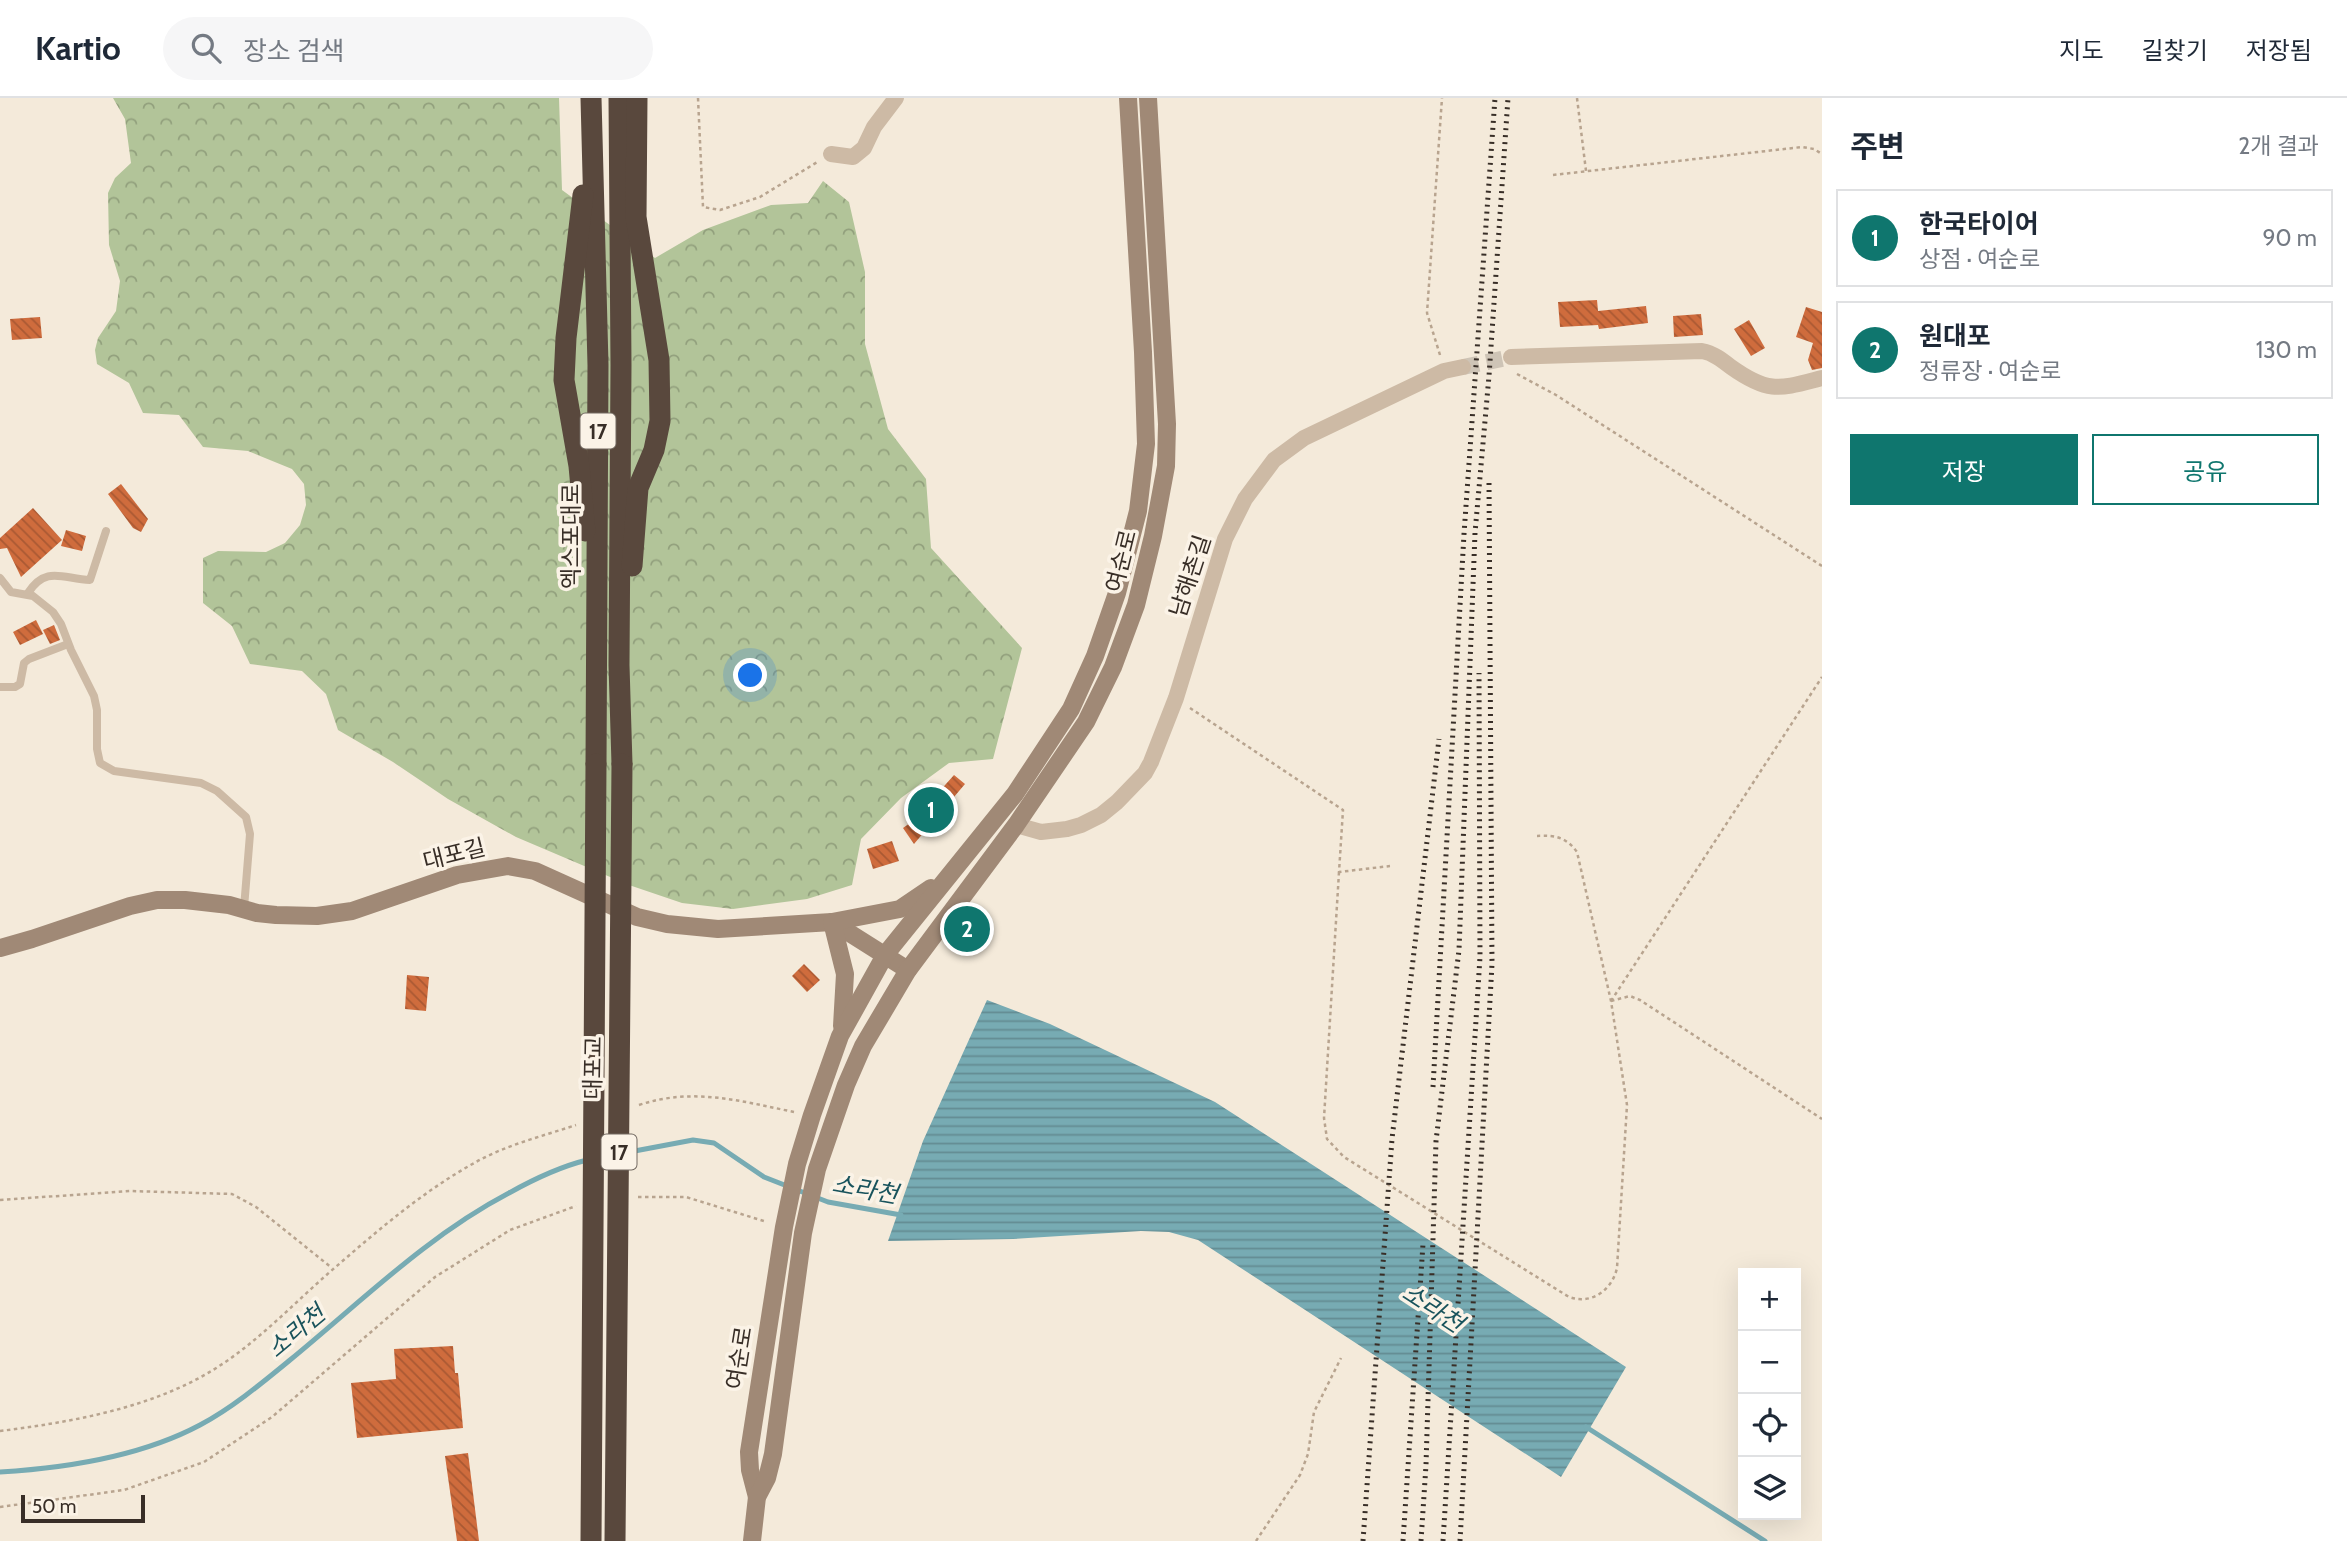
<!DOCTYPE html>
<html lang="ko">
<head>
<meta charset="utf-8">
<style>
	:root { --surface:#fff; --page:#f6f6f7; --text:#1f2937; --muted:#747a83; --line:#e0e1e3; --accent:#0f766e }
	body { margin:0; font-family:Cabin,"Noto Sans KR",sans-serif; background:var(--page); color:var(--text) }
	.controls { position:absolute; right:21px; bottom:21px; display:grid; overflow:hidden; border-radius:0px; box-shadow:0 7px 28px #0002 }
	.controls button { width:63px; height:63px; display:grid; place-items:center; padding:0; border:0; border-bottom:2px solid var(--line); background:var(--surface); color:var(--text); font:35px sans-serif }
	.scale { position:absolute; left:21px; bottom:18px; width:124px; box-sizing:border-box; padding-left:7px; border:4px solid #382e27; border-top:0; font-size:19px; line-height:24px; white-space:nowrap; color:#382e27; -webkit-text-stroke:5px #fbf3e7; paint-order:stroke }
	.you { position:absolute; left:751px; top:578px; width:24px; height:24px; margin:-18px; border:5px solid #fff; border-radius:50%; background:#1a73e8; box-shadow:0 0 0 10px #1a73e833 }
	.badge { display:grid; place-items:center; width:46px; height:46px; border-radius:50%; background:var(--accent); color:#fff; font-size:23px; font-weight:700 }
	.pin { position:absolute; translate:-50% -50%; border:4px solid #fff; box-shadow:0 2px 7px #0006 }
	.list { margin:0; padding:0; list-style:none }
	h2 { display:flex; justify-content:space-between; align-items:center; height:91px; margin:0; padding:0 28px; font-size:30px }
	h2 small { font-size:23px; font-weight:400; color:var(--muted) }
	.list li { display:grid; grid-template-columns:46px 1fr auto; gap:21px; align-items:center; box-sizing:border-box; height:98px; margin:0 14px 14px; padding:0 14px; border:2px solid var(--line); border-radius:0px }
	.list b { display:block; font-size:26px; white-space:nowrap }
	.list p { margin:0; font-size:23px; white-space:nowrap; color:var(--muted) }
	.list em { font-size:23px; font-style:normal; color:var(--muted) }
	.actions { display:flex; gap:14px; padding:21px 28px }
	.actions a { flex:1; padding:16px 0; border:2px solid var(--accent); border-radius:0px; text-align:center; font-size:24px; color:var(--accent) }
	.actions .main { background:var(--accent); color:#fff }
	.icon { flex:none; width:38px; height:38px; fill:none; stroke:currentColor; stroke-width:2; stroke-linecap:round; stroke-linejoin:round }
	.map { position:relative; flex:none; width:1822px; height:1443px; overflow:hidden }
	header { display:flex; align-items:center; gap:42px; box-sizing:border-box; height:98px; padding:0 35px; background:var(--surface); border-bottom:2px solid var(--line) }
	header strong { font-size:33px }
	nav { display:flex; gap:38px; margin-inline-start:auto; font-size:24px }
	.search { width:490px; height:63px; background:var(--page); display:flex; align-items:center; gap:18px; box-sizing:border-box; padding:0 24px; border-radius:38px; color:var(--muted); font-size:26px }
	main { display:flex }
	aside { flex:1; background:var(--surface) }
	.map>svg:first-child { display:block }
	.forest { fill:url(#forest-crowns) }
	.water { fill:url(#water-rules) }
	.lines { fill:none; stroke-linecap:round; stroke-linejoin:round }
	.stream { stroke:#77abb3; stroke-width:5 }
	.building { fill:url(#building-back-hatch) }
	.street-tunnel { stroke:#cec4b6; stroke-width:16; stroke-dasharray:16 8; stroke-linecap:butt }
	.path { stroke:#b8a48f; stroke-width:2.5; stroke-dasharray:3.5 3.5; stroke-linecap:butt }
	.lane { stroke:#cdbaa5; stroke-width:8 }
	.street { stroke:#cdbaa5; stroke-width:16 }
	.secondary { stroke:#a08976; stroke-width:18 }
	.highway { stroke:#59483d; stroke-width:21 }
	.rail { stroke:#382e27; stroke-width:5; stroke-dasharray:2 5; stroke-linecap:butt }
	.highway-bridge { stroke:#59483d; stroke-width:21 }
	.labels { text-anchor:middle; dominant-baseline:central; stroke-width:7; stroke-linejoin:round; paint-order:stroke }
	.shield { fill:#fbf3e7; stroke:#726961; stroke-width:2 }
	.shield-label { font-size:21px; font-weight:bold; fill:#382e27 }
	.street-label { font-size:23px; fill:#382e27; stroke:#fbf3e7 }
	.water-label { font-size:24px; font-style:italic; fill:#19535c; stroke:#fbf3e7 }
</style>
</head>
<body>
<header>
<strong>Kartio</strong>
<div class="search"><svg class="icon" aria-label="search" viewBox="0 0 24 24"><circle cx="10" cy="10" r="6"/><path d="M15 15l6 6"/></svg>장소 검색</div>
<nav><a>지도</a><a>길찾기</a><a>저장됨</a></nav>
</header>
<main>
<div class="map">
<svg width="1822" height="1443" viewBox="0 0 1822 1443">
	<defs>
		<pattern id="forest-crowns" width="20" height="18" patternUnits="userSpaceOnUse" patternTransform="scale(1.75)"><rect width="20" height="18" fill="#b2c499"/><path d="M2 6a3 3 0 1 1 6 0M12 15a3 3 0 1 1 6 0" fill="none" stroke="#92a07d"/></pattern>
		<pattern id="water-rules" width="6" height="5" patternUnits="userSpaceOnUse" patternTransform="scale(1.75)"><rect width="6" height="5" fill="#77abb3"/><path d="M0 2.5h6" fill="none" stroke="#638c92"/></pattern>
		<pattern id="building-back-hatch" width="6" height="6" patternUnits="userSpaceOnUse" patternTransform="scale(1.75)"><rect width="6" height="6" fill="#cf6c3d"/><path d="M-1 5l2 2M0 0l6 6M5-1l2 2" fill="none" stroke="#a95933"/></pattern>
	</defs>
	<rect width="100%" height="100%" fill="#f4eada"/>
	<polygon class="forest" points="113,0 559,0 562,92 655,160 703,132 771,107 808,105 823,83 849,104 865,174 865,246 888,331 926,381 931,450 1022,550 993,661 949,665 901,700 861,741 852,787 807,801 733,811 682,805 629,787 516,739 448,701 393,664 338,632 326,596 302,573 250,566 232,528 203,505 203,460 218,453 266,454 285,445 300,427 306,407 304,386 292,371 248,353 203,349 179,317 143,315 129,285 97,266 95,252 98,240 116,213 120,183 109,147 108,95 115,80 131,65 125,21"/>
	<polygon class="water" points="987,902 1050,926 1215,1004 1626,1269 1561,1379 1198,1142 1169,1134 1141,1133 1013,1141 888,1143 923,1043"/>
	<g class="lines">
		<g class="stream">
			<polyline points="624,1055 693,1042 714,1045 764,1079 828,1104 901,1117"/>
			<polyline points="1586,1329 1765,1443"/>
			<path d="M0,1374C67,1370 140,1359 200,1327C232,1310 262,1285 290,1262C362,1203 427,1138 509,1095C534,1081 559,1069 587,1062"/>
		</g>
	</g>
	<g class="building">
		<polygon points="1597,202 1598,213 1646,208 1648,225 1599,231 1598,227 1560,229 1558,204"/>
		<polygon points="1806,209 1822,214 1822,270 1812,272 1808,262 1813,245 1796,239"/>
		<polygon points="1701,216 1703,237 1674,239 1673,218"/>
		<polygon points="40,219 42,240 12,242 10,221"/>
		<polygon points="1749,222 1765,250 1751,258 1734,231"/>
		<polygon points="121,386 148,421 141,434 133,430 108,396"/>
		<polygon points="33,410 62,442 21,479 7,450 0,451 0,440"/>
		<polygon points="66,432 86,438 82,453 61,448"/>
		<polygon points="36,522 43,536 20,547 13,534"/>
		<polygon points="54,527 60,542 50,546 43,532"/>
		<polygon points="954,677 965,686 914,746 903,730 917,720 913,717 934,693 937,696"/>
		<polygon points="892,743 899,763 873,771 867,751"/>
		<polygon points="804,866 820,882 807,894 792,878"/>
		<polygon points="407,877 429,879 426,913 405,911"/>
		<polygon points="453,1248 455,1275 458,1275 463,1330 357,1340 351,1285 396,1281 394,1251"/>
		<polygon points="468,1355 479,1443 457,1443 445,1358"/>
	</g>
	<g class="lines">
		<polyline class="street-tunnel" points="1463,269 1511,259"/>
		<g class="path">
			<polyline points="698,0 703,109 720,112 760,99 819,63"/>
			<polyline points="1577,0 1586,73"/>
			<polyline points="1553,77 1802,49 1814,51 1822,56"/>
			<polyline points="1440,257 1427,215 1442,0"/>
			<polyline points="1517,276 1556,297 1822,468"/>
			<polyline points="1190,610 1343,712 1339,774 1390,768"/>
			<path d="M1339,774L1324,1020L1327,1041L1344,1059L1569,1199C1592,1207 1612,1192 1617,1170L1627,1007L1611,903L1577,754C1566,739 1555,737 1537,738"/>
			<polyline points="1611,903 1822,579"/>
			<polyline points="1611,903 1630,898 1640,902 1822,1021"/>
			<path d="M639,1007C693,989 740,1003 794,1014"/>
			<polyline points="638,1099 686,1099 767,1124"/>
			<polyline points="0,1102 130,1093 232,1096 256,1109 332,1170"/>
			<path d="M0,1333C72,1324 151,1310 213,1272C257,1245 293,1206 331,1173C376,1134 423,1093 476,1064C506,1047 543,1038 576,1027"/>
			<polyline points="0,1409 124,1392 204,1364 272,1319 435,1179 510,1132 576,1108"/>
			<polyline points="1256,1443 1300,1377 1308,1356 1314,1314 1341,1260"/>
		</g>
		<g class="lane">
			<polyline points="0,480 11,494 33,498 53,514 61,526 71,552 94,598 97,612 97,651 100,665 114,673 201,685 217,693 246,719 250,736 244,810"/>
			<path d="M28,495C46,467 63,481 90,482L106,433"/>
			<polyline points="0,589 15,589 20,586 24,565 29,561 68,546"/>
		</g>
		<g class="street">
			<polyline points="831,56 853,59 864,50 874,29 896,0"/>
			<path d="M1511,259L1702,253C1713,255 1722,262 1731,269C1769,296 1779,291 1822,280"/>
			<polyline points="1016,727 1041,734 1067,731 1081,727 1101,717 1117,704 1145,675 1151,664 1176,600 1225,441 1245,401 1274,362 1304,340 1444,273 1463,269"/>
		</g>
		<g class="secondary">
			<polyline points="0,850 32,841 130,808 157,802 185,802 229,807 257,815 276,817 317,818 352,813 457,777 508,768 535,773 637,819 667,826 718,831 832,824 908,872"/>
			<polyline points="842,928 845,876 832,824 900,811 931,790"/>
			<polyline points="757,1399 750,1372 749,1354 784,1129 797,1066 812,1017 840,938 885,857 1015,696 1071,611 1095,558 1117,495 1138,413 1146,346 1143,254 1128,0"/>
			<polyline points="752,1443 757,1399 767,1380 773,1356 803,1135 817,1071 846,987 863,948 908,872 1016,727 1086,624 1113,569 1136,507 1153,438 1166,368 1167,326 1148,0"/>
		</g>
		<g class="highway">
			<polyline points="591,0 598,267 596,666"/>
			<polyline points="619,0 621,267 619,567 622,666"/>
			<polyline points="583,97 566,240 564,282 579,368 585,433"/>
			<polyline points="632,468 638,390 654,352 660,323 659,262 636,119 637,0"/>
		</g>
		<g class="rail">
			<polyline points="1433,989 1464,436 1495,0"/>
			<polyline points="1363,1443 1392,1041 1439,641"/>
			<polyline points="1403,1443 1423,1146"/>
			<polyline points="1421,1443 1426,1367 1436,1043 1459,852 1475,435 1489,278 1508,0"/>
			<polyline points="1443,1443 1480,859 1479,575"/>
			<polyline points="1460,1443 1492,866 1489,383"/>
		</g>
		<g class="highway-bridge">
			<polyline points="591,1443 596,666"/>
			<polyline points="615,1443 622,666"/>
		</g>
	</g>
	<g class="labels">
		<g class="shield">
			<rect x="580.5" y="315.5" width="35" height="35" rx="5"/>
			<rect x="601.5" y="1036.5" width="35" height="35" rx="5"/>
		</g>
		<g class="shield-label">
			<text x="598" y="333">17</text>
			<text x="619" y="1054">17</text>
		</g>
		<g class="street-label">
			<text transform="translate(571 438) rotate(-90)">엑스포대로</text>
			<text transform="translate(1121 463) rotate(-76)">여순로</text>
			<text transform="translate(1190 478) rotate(-72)">남해촌길</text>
			<text transform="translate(454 756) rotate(-14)">대포길</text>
			<text transform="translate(593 970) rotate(-89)">대포교</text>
			<text transform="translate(739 1260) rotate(-81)">여순로</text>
		</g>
		<g class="water-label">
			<text transform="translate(865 1091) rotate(10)">소라천</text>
			<text transform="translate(1433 1210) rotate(33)">소라천</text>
			<text transform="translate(296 1233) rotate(-40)">소라천</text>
		</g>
	</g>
</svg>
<div class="controls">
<button>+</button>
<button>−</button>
<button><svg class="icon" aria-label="locate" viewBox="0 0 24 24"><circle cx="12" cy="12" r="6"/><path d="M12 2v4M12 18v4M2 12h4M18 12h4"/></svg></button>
<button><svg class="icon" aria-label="layers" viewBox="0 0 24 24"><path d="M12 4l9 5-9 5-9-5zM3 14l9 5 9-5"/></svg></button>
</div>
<div class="scale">50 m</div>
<div class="you"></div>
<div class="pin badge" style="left:931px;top:712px">1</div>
<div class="pin badge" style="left:967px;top:831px">2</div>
</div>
<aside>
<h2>주변<small>2개 결과</small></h2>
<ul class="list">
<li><span class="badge">1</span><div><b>한국타이어</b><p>상점 · 여순로</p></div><em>90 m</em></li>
<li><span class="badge">2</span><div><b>원대포</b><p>정류장 · 여순로</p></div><em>130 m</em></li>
</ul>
<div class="actions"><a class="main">저장</a><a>공유</a></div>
</aside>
</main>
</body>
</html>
